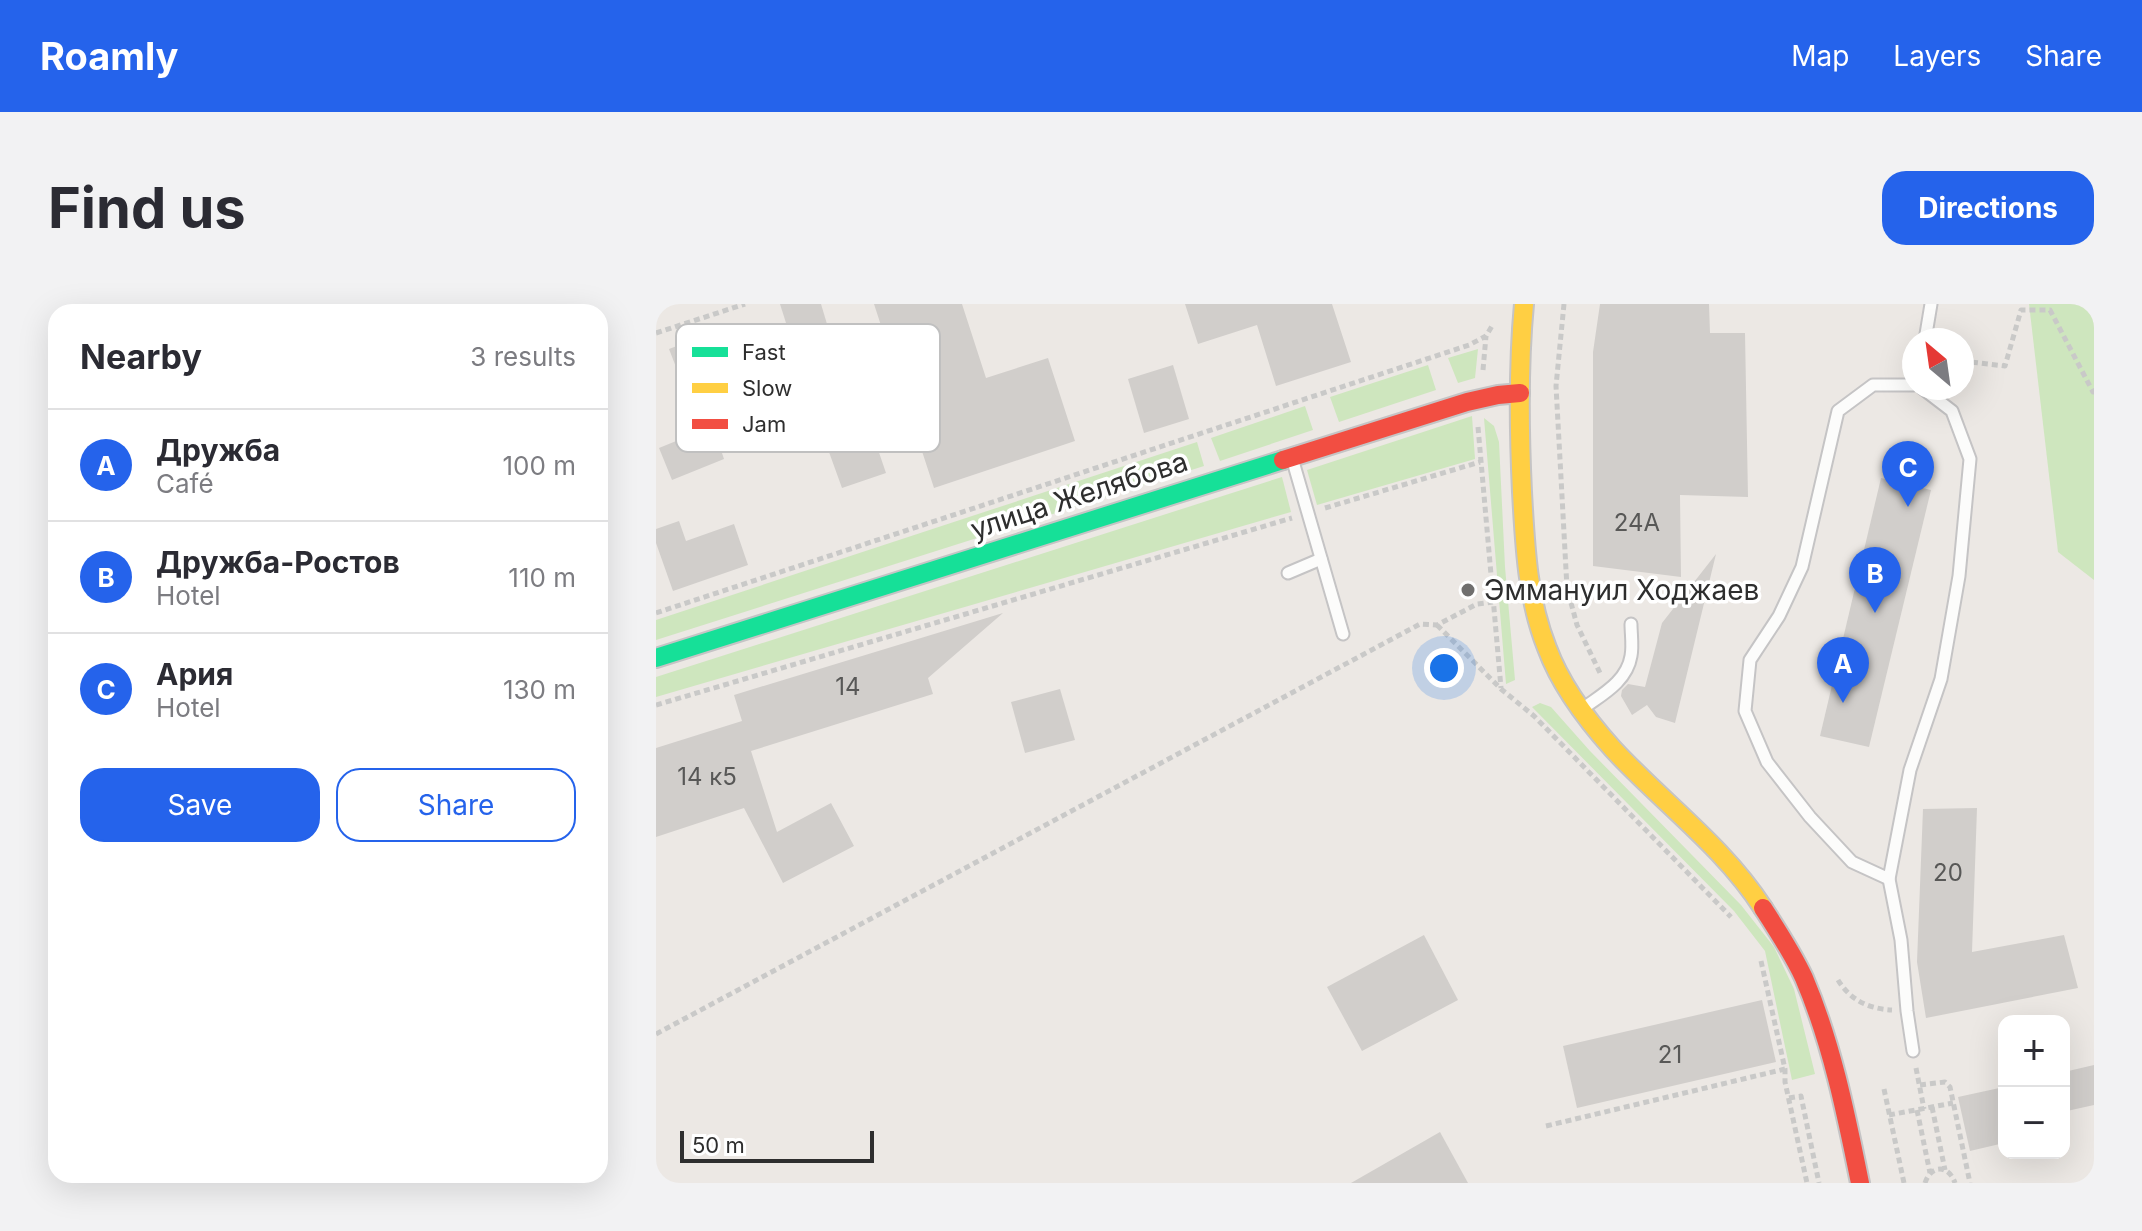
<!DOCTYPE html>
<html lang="en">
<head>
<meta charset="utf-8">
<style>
	:root { --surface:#fff; --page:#f2f2f3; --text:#2b2b33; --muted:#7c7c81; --line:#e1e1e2; --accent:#2563eb }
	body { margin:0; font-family:Inter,sans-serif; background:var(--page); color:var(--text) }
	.controls { position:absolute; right:24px; bottom:24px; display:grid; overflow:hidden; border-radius:16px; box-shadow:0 8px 32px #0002 }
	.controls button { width:72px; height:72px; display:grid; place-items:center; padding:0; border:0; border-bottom:2px solid var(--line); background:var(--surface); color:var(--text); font:40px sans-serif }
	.compass { position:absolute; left:1246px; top:24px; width:72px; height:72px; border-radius:50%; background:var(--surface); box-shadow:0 8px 32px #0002; rotate:331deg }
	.scale { position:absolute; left:24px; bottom:20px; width:194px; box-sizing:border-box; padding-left:8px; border:4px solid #2e2e2e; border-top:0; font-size:22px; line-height:28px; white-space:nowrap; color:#2e2e2e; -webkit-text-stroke:6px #fff; paint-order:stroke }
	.you { position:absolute; left:788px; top:364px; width:28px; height:28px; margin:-20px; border:6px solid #fff; border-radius:50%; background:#1a73e8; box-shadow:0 0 0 12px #1a73e833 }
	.badge { display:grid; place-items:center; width:52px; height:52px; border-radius:50%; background:var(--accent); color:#fff; font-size:26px; font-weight:700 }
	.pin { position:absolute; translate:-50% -66px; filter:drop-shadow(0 2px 4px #0008) }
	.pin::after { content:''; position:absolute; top:42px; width:28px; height:24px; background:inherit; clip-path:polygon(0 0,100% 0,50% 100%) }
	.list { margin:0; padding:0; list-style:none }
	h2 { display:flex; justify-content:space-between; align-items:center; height:104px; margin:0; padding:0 32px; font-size:34px }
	h2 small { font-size:26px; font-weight:400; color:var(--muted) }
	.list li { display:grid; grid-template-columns:52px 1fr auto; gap:24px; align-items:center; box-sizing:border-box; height:112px; padding:0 32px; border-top:2px solid var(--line) }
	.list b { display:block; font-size:30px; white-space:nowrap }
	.list p { margin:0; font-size:26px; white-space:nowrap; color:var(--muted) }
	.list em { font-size:26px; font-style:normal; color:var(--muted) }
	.actions { display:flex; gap:16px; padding:24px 32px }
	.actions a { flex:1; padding:18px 0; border:2px solid var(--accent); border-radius:24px; text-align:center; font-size:28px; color:var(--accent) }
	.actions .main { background:var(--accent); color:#fff }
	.map { position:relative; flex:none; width:1438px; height:879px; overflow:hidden; border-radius:24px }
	header { display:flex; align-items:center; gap:48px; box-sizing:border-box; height:112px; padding:0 40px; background:var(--accent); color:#fff }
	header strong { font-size:38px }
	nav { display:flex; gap:44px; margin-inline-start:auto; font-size:28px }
	.intro { display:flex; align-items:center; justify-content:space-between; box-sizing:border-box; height:192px; padding:0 48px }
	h1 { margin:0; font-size:56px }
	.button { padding:20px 36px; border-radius:24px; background:var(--accent); color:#fff; font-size:28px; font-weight:700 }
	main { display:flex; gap:48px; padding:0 48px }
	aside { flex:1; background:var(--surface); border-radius:24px; box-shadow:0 8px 32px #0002 }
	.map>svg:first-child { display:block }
	.green { fill:#cee6be }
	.building { fill:#d1cecb }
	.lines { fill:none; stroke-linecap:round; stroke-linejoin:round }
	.lane-casing { stroke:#c5c4c5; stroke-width:15 }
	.fast-casing { stroke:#c5c4c5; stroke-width:22 }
	.slow-casing { stroke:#c5c4c5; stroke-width:22 }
	.jam-casing { stroke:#c5c4c5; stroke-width:22 }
	.path { stroke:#c9c9c8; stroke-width:5; stroke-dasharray:6 4; stroke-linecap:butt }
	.lane { stroke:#fcfcfb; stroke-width:11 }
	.fast { stroke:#16e098; stroke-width:18 }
	.slow { stroke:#ffcf43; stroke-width:18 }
	.jam { stroke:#f24e42; stroke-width:18 }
	.poi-dot { fill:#706f6e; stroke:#fff; stroke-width:3 }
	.labels { text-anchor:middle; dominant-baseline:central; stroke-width:7; stroke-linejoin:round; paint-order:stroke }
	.number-label { font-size:24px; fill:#585857 }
	.street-label { font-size:28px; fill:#2e2e2e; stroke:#fff }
	.poi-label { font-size:28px; fill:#2e2e2e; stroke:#fff; text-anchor:start }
	.key { fill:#fff; stroke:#c0c0c0; stroke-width:2 }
	.key-label { font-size:22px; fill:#2e2e2e }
</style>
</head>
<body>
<header>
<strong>Roamly</strong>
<nav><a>Map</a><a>Layers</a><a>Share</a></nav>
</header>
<div class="intro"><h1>Find us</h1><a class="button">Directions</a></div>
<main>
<aside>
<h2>Nearby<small>3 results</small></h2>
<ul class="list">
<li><span class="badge">A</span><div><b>Дружба</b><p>Café</p></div><em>100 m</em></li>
<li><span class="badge">B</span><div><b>Дружба-Ростов</b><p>Hotel</p></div><em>110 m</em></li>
<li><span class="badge">C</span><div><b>Ария</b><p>Hotel</p></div><em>130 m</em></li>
</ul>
<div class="actions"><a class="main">Save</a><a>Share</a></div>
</aside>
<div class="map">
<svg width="1438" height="879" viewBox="0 0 1438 879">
	<rect width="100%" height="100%" fill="#ece8e4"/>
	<g class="green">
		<polygon points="1373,0 1438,0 1438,276 1402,248"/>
		<polygon points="822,45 819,74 802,79 792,54"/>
		<polygon points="772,61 780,86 683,118 674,93"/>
		<polygon points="649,102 657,126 564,157 555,134"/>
		<polygon points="816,112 819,155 661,201 651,166"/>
		<polygon points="828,114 838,122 843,138 849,263 859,376 850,380"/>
		<polygon points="541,138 548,162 0,336 0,316"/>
		<polygon points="626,173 635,208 0,393 0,373"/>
		<polygon points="884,399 895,403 934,447 1085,601 1118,643 1138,685 1159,770 1136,776 1109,647 1078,607 876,403"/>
	</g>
	<g class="building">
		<polygon points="124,0 165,0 174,30 137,41"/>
		<polygon points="218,0 306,0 330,74 392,54 419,137 278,184"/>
		<polygon points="529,0 676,0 695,58 620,82 601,21 542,40"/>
		<polygon points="944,0 1053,0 1054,29 1089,29 1092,193 1024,191 1025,273 937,262 937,48"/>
		<polygon points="63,26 77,63 27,81 13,45"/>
		<polygon points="517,61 533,115 488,129 472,75"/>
		<polygon points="192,117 197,131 215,125 230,169 186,184 165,126"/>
		<polygon points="57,122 68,155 16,176 3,144"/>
		<polygon points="1225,174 1275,186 1213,443 1164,432"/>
		<polygon points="23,217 30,237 78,220 92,261 17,287 0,239 0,225"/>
		<polygon points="1060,250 1019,419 1000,413 991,401 976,411 965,392 966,386 972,380 989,383 1006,319"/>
		<polygon points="347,309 272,374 277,390 95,447 121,528 175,499 198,542 127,579 88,504 0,533 0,444 86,417 78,391"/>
		<polygon points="404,385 419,436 369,449 355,398"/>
		<polygon points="1321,504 1316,648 1408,631 1422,684 1270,714 1261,658 1267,505"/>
		<polygon points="768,631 802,696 706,747 671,683"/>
		<polygon points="1106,696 1120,758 921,804 907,742"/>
		<polygon points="1438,761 1438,801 1411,807 1408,793 1408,768"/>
		<polygon points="1348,783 1348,839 1314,847 1302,793"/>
		<polygon points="784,828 812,879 695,879"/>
	</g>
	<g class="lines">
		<defs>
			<g id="lane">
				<polyline points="1269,36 1275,0"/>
				<polyline points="636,154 687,330"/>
				<polyline points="632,269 665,255"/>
				<path d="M929,403C947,390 971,377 975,352C977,342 975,330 975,320"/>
				<polyline points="1233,575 1196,558 1154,513 1111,458 1089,407 1094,356 1123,312 1146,263 1182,107 1217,81 1258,81"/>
				<polyline points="1257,747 1251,707 1245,636 1233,575 1254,466 1285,375 1303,272 1314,155 1296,107 1266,84"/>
			</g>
			<polyline id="fast" points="0,354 627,156"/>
			<path id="slow" d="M868,0C862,63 863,125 866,188C869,241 871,294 891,344C905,382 930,415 957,445C1006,498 1068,543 1107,604"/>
			<g id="jam">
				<polyline points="627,156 811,98 842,91 864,89"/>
				<path d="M1107,604C1122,627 1137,650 1148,674C1176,740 1190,810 1204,879"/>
			</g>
		</defs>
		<use href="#lane" class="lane-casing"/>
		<use href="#fast" class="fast-casing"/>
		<use href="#slow" class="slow-casing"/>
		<use href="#jam" class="jam-casing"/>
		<g class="path">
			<polyline points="908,0 900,82 911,284 921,321 945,371"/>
			<polyline points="0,29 89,0"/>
			<polyline points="1306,57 1349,62 1365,6 1394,6 1437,88 1438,86"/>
			<polyline points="827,66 830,32"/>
			<polyline points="822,123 845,384"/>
			<polyline points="669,204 824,158"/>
			<polyline points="0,309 813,41 830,32 836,22"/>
			<polyline points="781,321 845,385 878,412 1075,613"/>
			<polyline points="0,401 636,214"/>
			<polyline points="1105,657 1129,765 1129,778 1151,879"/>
			<path d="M1182,676C1194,696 1213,705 1236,706"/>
			<polyline points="0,730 764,320 781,321 821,300 837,298"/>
			<polyline points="1260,764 1268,805"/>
			<polyline points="1264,781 1289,778 1294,783 1314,879"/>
			<polyline points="1228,785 1248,879"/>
			<polyline points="1133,794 1145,792 1163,879"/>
			<polyline points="1276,803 1289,866"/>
			<polyline points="1261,806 1274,869"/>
			<polyline points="1233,811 1297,799"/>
			<polyline points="890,822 1129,765"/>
			<path d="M1269,879C1275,860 1293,861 1299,879"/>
		</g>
		<use href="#lane" class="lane"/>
		<use href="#fast" class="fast"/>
		<use href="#slow" class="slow"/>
		<use href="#jam" class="jam"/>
	</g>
	<circle class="poi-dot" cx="812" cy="286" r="8"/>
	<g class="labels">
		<g class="number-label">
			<text x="981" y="218">24А</text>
			<text x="192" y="382">14</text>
			<text x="51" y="472">14 к5</text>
			<text x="1292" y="568">20</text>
			<text x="1014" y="750">21</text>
		</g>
		<g class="street-label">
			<text transform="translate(423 191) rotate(-18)">улица Желябова</text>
		</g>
		<g class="poi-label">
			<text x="828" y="286">Эммануил Ходжаев</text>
		</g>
	</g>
	<rect x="20" y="20" width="264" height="128" rx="12" class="key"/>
	<rect x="36" y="43" width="36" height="10" fill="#16e098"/>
	<rect x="36" y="79" width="36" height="10" fill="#ffcf43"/>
	<rect x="36" y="115" width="36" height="10" fill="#f24e42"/>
	<g class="key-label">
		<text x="86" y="56">Fast</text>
		<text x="86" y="92">Slow</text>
		<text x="86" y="128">Jam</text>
	</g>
</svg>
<div class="controls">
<button>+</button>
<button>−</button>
</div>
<svg class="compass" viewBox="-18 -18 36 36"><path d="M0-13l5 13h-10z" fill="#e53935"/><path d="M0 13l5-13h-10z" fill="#7c7c81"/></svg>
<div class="scale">50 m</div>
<div class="you"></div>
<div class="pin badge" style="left:1187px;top:399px">A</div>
<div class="pin badge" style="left:1219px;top:309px">B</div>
<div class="pin badge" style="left:1252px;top:203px">C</div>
</div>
</main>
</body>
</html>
